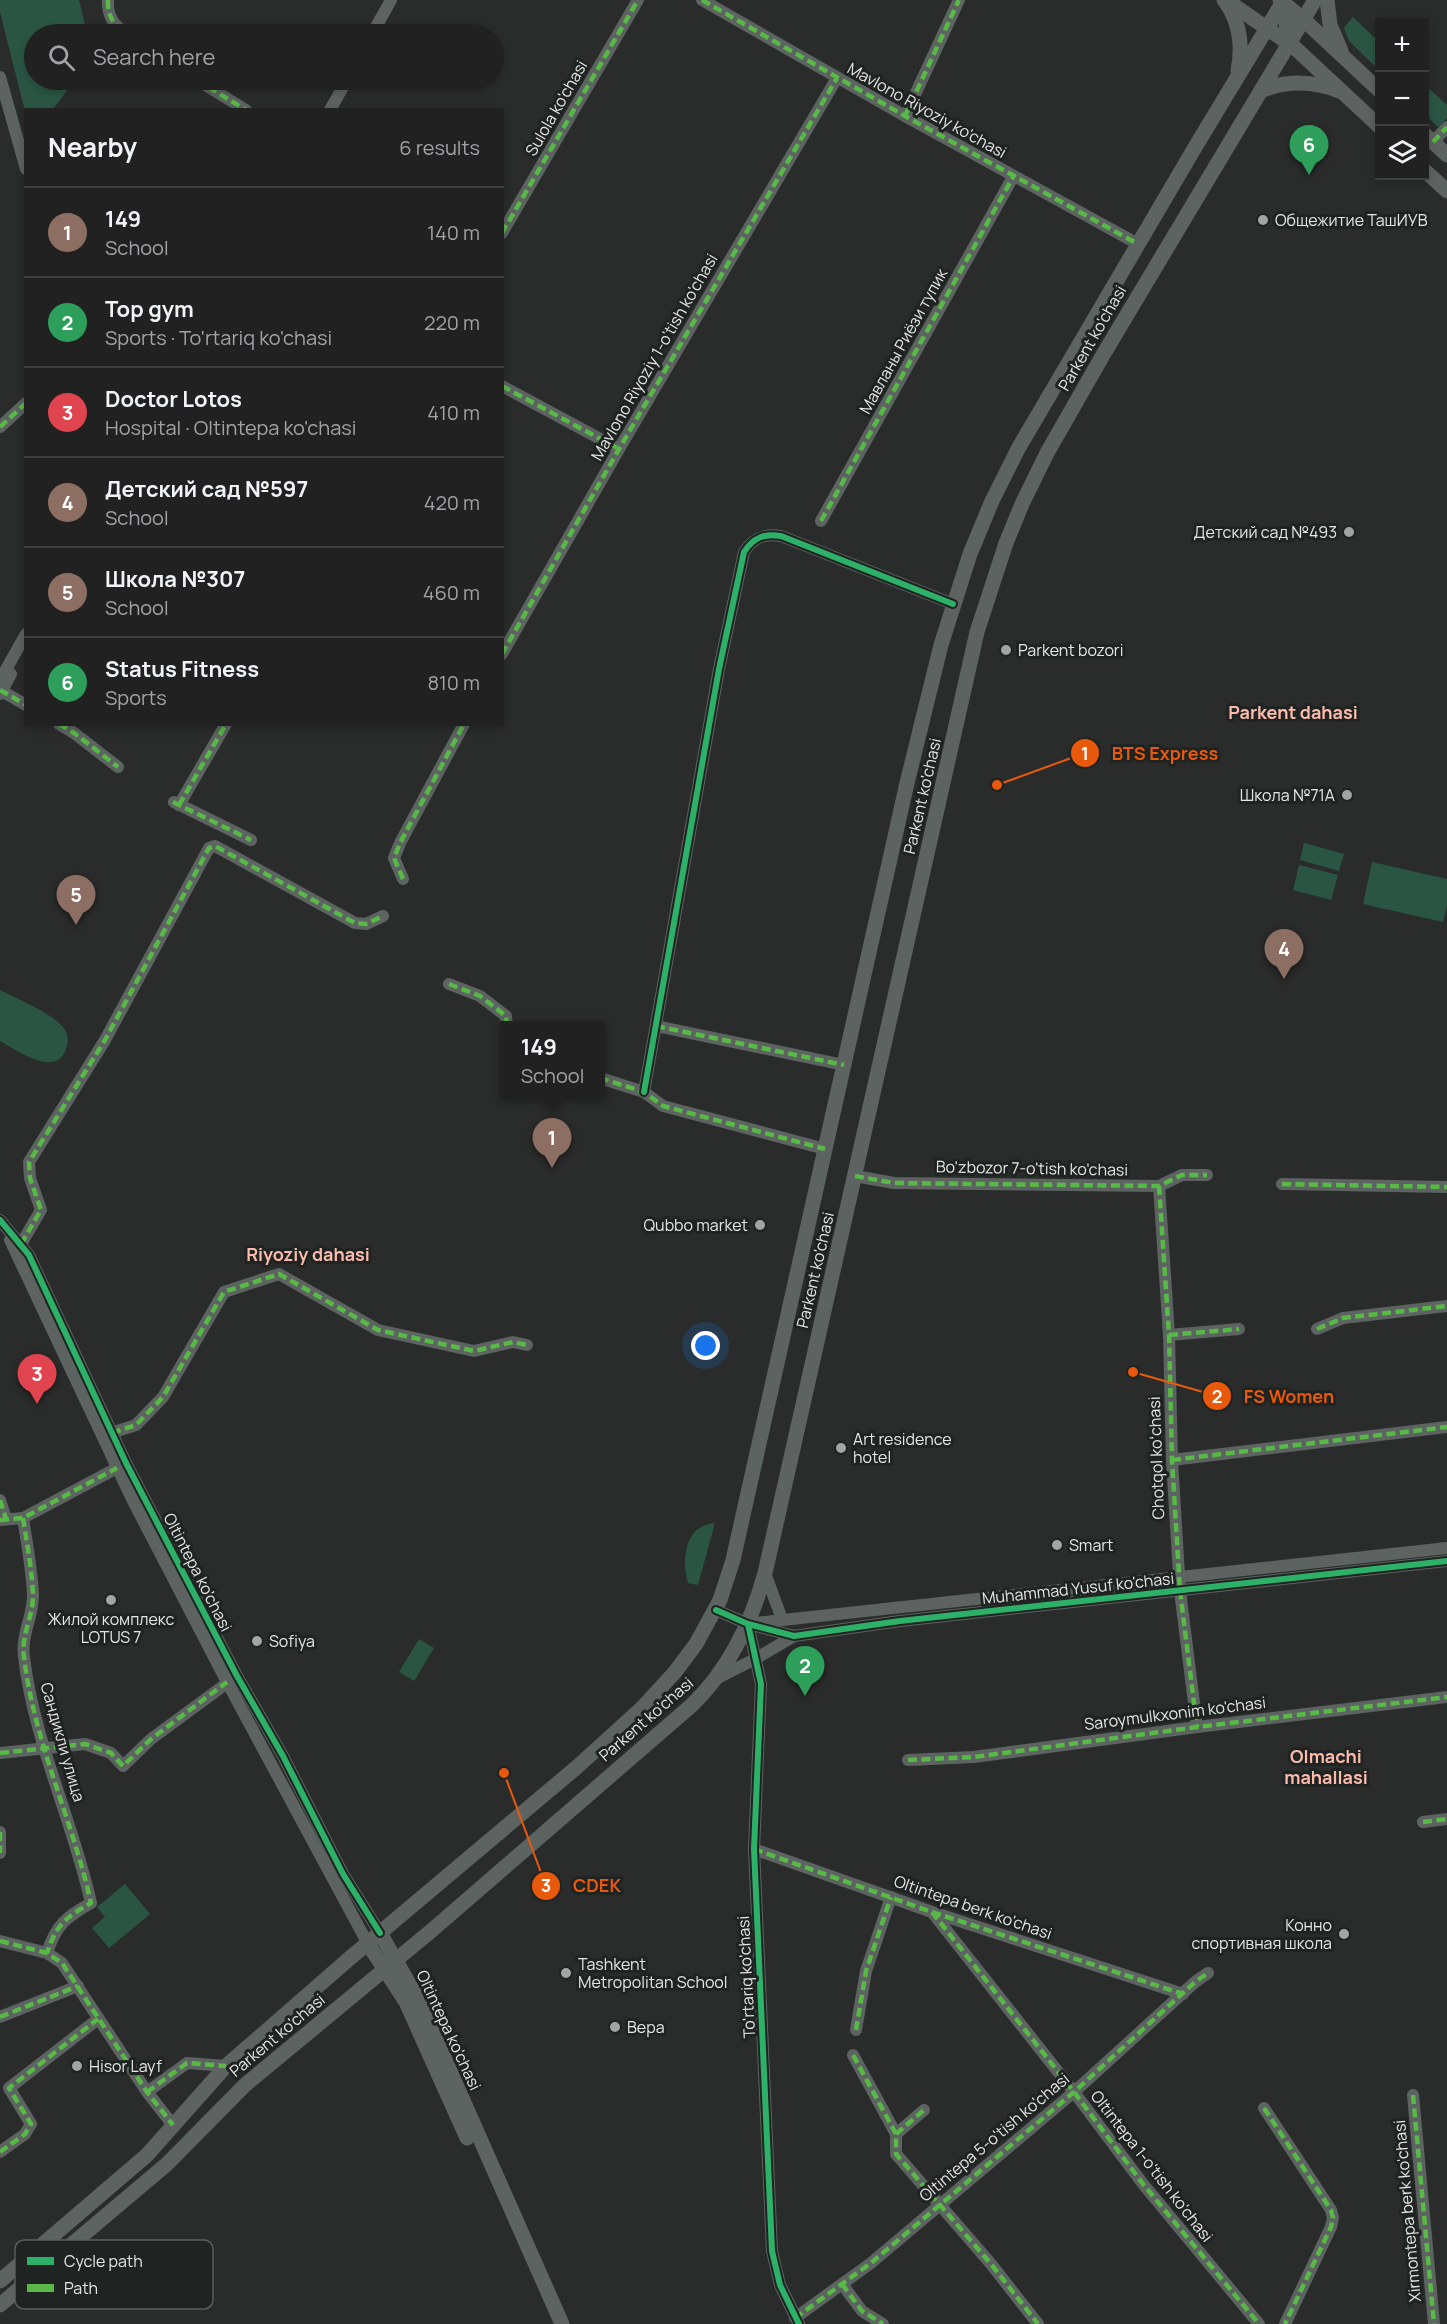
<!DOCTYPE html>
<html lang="en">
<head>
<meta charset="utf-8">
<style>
	:root { --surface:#202120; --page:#282929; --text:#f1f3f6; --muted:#a2a3a5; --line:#3d3e3e; --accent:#ea580c }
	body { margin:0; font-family:Manrope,sans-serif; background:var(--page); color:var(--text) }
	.controls { position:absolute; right:18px; top:18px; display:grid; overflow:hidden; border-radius:0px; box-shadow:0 3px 9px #0003 }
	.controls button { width:54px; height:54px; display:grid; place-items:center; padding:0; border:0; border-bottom:2px solid var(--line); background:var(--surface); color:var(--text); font:30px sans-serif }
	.you { position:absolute; left:706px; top:1346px; width:21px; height:21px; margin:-15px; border:4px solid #fff; border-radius:50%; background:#1a73e8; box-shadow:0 0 0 9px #1a73e833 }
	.badge { display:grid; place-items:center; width:39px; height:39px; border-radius:50%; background:var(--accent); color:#fff; font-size:20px; font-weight:700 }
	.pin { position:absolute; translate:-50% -50px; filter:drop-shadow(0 2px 3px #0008) }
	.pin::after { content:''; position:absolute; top:32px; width:21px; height:18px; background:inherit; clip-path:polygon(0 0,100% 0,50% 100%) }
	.popup { position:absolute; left:500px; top:1021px; width:105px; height:78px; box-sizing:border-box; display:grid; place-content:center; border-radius:0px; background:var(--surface); filter:drop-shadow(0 2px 4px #0005); font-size:20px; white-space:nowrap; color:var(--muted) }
	.popup b { font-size:22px; color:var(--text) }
	.popup::after { content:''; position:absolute; left:50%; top:100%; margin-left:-12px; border:12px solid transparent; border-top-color:var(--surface) }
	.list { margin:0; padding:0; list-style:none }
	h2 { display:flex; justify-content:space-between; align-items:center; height:78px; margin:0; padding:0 24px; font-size:26px }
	h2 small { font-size:20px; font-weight:400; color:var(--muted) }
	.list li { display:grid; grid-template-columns:39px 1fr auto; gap:18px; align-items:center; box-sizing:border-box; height:90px; padding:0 24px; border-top:2px solid var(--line) }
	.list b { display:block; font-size:22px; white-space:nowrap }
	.list p { margin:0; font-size:20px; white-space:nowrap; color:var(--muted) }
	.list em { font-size:20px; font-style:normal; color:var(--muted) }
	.icon { flex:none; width:33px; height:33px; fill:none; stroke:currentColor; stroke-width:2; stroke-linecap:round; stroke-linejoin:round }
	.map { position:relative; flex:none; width:1447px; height:2324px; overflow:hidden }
	.search { position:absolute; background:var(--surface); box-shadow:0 3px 9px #0003; left:24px; top:24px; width:480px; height:66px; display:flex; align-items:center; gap:15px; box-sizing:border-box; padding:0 21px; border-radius:33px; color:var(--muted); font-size:22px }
	.panel { position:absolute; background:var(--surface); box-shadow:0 3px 9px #0003; left:24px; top:108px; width:480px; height:618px; border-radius:0px }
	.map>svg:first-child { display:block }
	.green { fill:#2a5545 }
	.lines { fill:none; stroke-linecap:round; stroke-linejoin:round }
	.minor { stroke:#5c6360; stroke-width:12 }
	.major { stroke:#5d6361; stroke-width:15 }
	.quiet { stroke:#58b947; stroke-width:4.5; stroke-dasharray:9 4.5; stroke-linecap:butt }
	.cycleway-casing { stroke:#1f2321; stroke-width:10 }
	.cycleway { stroke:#2db169; stroke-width:6 }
	.poi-dot { fill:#a2a5a4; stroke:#1f2321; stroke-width:2 }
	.labels { text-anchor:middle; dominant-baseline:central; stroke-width:6; stroke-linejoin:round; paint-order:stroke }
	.street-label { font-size:16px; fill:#e3e6e5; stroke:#1f2321 }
	.poi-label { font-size:16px; fill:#e3e6e5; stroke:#1f2321; text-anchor:start }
	.neighbourhood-label { font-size:18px; font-weight:bold; fill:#fdbbac; stroke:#1f2321 }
	.key { fill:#1f2321; stroke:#5a5e5c; stroke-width:1.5 }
	.key-label { font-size:16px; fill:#e3e6e5 }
	.leader { fill:none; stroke:#e8590c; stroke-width:2 }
	.callout-dot { fill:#e8590c; stroke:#1f2321; stroke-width:2 }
	.mark-label { font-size:18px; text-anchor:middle; font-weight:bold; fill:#fff }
	.callout-label { font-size:18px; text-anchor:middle; font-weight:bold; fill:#e8590c; stroke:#1f2321; stroke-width:6; stroke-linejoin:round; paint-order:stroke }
</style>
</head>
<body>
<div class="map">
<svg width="1447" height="2324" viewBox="0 0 1447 2324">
	<rect width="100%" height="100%" fill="#2a2c2b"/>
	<g class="green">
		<polygon points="0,0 79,0 87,34 34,34 34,80 75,80 53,109 25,111 0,12"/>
		<polygon points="1353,17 1379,42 1379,70 1349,41 1344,28"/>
		<polygon points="1424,84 1447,105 1447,118 1438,127 1425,114"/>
		<polygon points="1304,843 1344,854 1339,871 1300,860"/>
		<polygon points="1372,862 1447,879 1447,906 1443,922 1363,904"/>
		<polygon points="1299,865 1338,875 1331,900 1293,890"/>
		<path d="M0,990C16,998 49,1012 61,1025C67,1030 69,1039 67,1046C58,1081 17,1050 0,1041Z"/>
		<path d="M715,1523L698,1585L688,1583C681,1559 685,1525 715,1523Z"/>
		<polygon points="419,1639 434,1648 414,1681 399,1672"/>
		<polygon points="125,1884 150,1914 109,1948 92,1928 105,1917 97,1907"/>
	</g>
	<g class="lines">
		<g class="minor">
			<path d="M108,0C107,16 114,26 127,34"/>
			<polyline points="702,0 905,116 1138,244"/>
			<polyline points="372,34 391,0"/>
			<polyline points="0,77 26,169"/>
			<polyline points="197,80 246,110"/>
			<polyline points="330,110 347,80"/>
			<polyline points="905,116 959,0"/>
			<polyline points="1433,142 1447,127"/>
			<polyline points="502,233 638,0"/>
			<polyline points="502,386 619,449"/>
			<polyline points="0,427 26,403"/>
			<polyline points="821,521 1013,177"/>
			<polyline points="502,654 619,449 837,78"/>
			<polyline points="0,680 26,634"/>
			<polyline points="0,690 26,705"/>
			<polyline points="0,694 11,674"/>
			<polyline points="59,724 74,733 118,767"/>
			<polyline points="174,802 251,840"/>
			<polyline points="179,805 226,724"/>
			<polyline points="403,879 394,858 400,843 464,724"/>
			<polyline points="449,984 480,996 506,1016 507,1026"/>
			<polyline points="656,1026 844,1065"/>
			<polyline points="600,1078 644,1092 663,1106 825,1149"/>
			<path d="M644,1092L719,669L744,552C753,538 764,533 781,536L953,604"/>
			<polyline points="855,1176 894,1183 1159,1186 1182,1175 1207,1175"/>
			<polyline points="1282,1184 1447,1187"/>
			<polyline points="1159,1186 1169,1335 1172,1460 1180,1591 1197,1727"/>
			<polyline points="0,1220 29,1255 126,1463 237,1676 283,1756 343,1874 380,1933"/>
			<polyline points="10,1240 132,1499 227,1682 368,1944"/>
			<polyline points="16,1241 21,1244 41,1210 30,1178 29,1162 105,1040 209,848 215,846 355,923 366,924 383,916"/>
			<polyline points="1317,1329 1343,1318 1447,1306"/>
			<polyline points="1169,1335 1239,1329"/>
			<polyline points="105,1435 136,1425 163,1397 224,1292 279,1274 378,1330 474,1351 513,1342 527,1345"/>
			<polyline points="1172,1460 1447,1427"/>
			<polyline points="0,1500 6,1519"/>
			<path d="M23,1518C27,1544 32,1570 33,1595C33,1618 21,1634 24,1657C34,1742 73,1821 91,1903C66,1917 56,1925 47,1953"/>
			<polyline points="0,1520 23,1518 117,1468"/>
			<polyline points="765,1573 782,1619"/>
			<polyline points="716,1610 748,1624 794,1636 900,1621 1447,1561"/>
			<polyline points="755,1623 1447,1548"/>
			<polyline points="748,1624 761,1684 754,1849 772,2251 780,2285 799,2324"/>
			<polyline points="716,1679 755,1659 794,1636"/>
			<polyline points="0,1753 85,1744 111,1753 123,1766 151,1739 234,1678"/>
			<polyline points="908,1760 974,1757 1197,1727 1447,1697"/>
			<polyline points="1423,1822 1447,1819"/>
			<polyline points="0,1832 0,1853"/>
			<polyline points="754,1849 932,1912 1183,1994"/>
			<polyline points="932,1912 1074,2092 1143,2184 1259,2324"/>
			<polyline points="0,1941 47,1953 62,1963 147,2092 173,2125"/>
			<polyline points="0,2017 78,1986"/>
			<polyline points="856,2030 866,1971 891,1897"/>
			<polyline points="853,2055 896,2134 896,2154 991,2264 1038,2324"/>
			<polyline points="147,2092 187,2063 226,2066"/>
			<polyline points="1413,2095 1434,2324"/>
			<polyline points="1264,2108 1331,2210 1333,2218 1331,2227 1285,2324"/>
			<polyline points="896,2134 924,2110"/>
			<polyline points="0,2152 25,2134 31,2124 9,2088 98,2019"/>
			<polyline points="842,2284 862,2311 883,2324"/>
			<polyline points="795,2318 871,2263 1074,2092 1195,1982 1208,1973"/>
		</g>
		<g class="major">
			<path d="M1224,0C1240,21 1243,45 1238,71"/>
			<polyline points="1226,0 1294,47 1380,127"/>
			<polyline points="1280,0 1303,19 1380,91"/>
			<polyline points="1327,0 1330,25 1341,51"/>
			<polyline points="1283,2 1289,43"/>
			<path d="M1261,91C1286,80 1314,81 1339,91"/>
			<polyline points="1424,134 1447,155"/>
			<polyline points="1424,170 1447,191"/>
			<polyline points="380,1933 420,2003 562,2324"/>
			<polyline points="368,1944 406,2002 467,2138"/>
			<polyline points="0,2281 147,2155 226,2066 350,1958 577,1767 642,1708 675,1672 696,1644 720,1600 733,1560 907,783 941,645 970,554 992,501 1018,449 1194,149 1284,0"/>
			<path d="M0,2305L167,2164L245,2085L431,1931L692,1705C729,1669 751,1624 765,1573L977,632L1006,543L1022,504L1047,453L1103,355L1315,0"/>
		</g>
		<g class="quiet">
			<path d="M108,0C107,16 114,26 127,34"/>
			<polyline points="702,0 905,116 1138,244"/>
			<polyline points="197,80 246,110"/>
			<polyline points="905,116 959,0"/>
			<polyline points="1433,142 1447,127"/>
			<polyline points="502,233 638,0"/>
			<polyline points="502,386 619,449"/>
			<polyline points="0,427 26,403"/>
			<polyline points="821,521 1013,177"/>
			<polyline points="502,654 619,449 837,78"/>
			<polyline points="0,690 26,705"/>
			<polyline points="59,724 74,733 118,767"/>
			<polyline points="173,802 251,840"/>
			<polyline points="179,805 226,724"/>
			<polyline points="403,879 394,858 400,843 464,724"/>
			<polyline points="449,984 480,996 506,1016 507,1026"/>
			<polyline points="656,1026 844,1065"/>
			<polyline points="600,1078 644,1092 663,1106 825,1149"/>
			<polyline points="855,1176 894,1183 1159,1186 1182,1175 1207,1175"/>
			<polyline points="1282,1184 1447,1187"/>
			<polyline points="1159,1186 1169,1335 1172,1460 1180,1591 1197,1727"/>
			<polyline points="21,1244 41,1210 30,1178 29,1162 105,1040 209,848 215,846 355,923 366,924 383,916"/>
			<polyline points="1317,1329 1343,1318 1447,1306"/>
			<polyline points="1169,1335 1239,1329"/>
			<polyline points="112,1433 136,1425 163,1397 224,1292 279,1274 378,1330 474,1351 513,1342 527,1345"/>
			<polyline points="1172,1460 1447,1427"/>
			<polyline points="0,1500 6,1519"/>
			<path d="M23,1518C27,1544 32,1570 33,1595C33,1618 21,1634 24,1657C34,1742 73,1821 91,1903C66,1917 56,1925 47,1953"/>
			<polyline points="0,1520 23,1518 117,1468"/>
			<polyline points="0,1753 85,1744 111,1753 123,1766 151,1739 227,1682"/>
			<polyline points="908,1760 974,1757 1197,1727 1447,1697"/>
			<polyline points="1423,1822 1447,1819"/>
			<polyline points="0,1832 0,1853"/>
			<polyline points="754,1849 932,1912 1183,1994"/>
			<polyline points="932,1912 1074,2092 1143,2184 1259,2324"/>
			<polyline points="0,1941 47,1953 62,1963 147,2092 173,2125"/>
			<polyline points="0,2017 78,1986"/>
			<polyline points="856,2030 866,1971 891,1897"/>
			<polyline points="853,2055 896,2134 896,2154 991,2264 1038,2324"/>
			<polyline points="147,2092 187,2063 226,2066"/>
			<polyline points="1413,2095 1434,2324"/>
			<polyline points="1264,2108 1331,2210 1333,2218 1331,2227 1285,2324"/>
			<polyline points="896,2134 924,2110"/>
			<polyline points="0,2152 25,2134 31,2124 9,2088 98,2019"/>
			<polyline points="842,2284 862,2311 883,2324"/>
			<polyline points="795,2318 871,2263 1074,2092 1195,1982 1208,1973"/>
		</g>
		<defs>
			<g id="cycleway">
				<path d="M644,1092L719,669L744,552C753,538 764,533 781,536L953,604"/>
				<polyline points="0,1220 29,1255 126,1463 237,1676 283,1756 343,1874 380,1933"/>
				<polyline points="716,1610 748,1624 794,1636 900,1621 1447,1561"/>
				<polyline points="748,1624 761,1684 754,1849 772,2251 780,2285 799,2324"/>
			</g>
		</defs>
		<use href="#cycleway" class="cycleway-casing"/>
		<use href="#cycleway" class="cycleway"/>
	</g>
	<g class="poi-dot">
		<circle cx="1263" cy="220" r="6"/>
		<circle cx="1349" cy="532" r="6"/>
		<circle cx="1006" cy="650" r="6"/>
		<circle cx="1347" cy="795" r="6"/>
		<circle cx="760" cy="1225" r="6"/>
		<circle cx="841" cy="1448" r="6"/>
		<circle cx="1057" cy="1545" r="6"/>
		<circle cx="111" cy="1600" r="6"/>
		<circle cx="257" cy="1641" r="6"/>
		<circle cx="1344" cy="1934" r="6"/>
		<circle cx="566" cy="1973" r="6"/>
		<circle cx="615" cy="2027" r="6"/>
		<circle cx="77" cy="2066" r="6"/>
	</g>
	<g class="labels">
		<g class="street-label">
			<text transform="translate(556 108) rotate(-60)">Sulola ko'chasi</text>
			<text transform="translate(927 110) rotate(29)">Mavlono Riyoziy ko'chasi</text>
			<text transform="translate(1092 338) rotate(-60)">Parkent ko'chasi</text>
			<text transform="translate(903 341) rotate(-61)">Мавланы Риёзи тупик</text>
			<text transform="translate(654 357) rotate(-60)">Mavlono Riyoziy 1-o'tish ko'chasi</text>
			<text transform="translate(922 796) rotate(-77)">Parkent ko'chasi</text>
			<text transform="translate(1032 1168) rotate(1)">Bo'zbozor 7-o'tish ko'chasi</text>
			<text transform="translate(815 1270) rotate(-77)">Parkent ko'chasi</text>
			<text transform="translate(1156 1458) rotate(-92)">Chotqol koʻchasi</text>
			<text transform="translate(198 1572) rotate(63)">Oltintepa ko'chasi</text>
			<text transform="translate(1078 1588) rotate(-6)">Muhammad Yusuf ko'chasi</text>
			<text transform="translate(1175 1713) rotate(-7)">Saroymulkxonim ko'chasi</text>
			<text transform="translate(646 1719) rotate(-41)">Parkent ko'chasi</text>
			<text transform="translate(63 1742) rotate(74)">Сандикли улица</text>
			<text transform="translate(973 1907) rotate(19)">Oltintepa berk ko'chasi</text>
			<text transform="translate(746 1977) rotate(-93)">To'rtariq ko'chasi</text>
			<text transform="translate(449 2030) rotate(65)">Oltintepa ko'chasi</text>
			<text transform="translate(277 2035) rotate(-40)">Parkent ko'chasi</text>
			<text transform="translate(994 2137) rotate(-40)">Oltintepa 5-o'tish ko'chasi</text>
			<text transform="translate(1152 2166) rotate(52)">Oltintepa 1-o'tish ko'chasi</text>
			<text transform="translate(1407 2211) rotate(-95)">Xirmontepa berk ko'chasi</text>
		</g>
		<g class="poi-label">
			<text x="1275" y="220">Общежитие ТашИУВ</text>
			<text x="1337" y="532" text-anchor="end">Детский сад №493</text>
			<text x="1018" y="650">Parkent bozori</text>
			<text x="1335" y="795" text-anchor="end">Школа №71А</text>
			<text x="748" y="1225" text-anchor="end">Qubbo market</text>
			<text x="853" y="1439">Art residence<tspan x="853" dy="18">hotel</tspan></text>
			<text x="1069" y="1545">Smart</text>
			<text x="111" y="1619" text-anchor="middle">Жилой комплекс<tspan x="111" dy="18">LOTUS 7</tspan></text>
			<text x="269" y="1641">Sofiya</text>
			<text x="1332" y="1925" text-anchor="end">Конно<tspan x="1332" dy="18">спортивная школа</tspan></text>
			<text x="578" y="1964">Tashkent<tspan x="578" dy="18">Metropolitan School</tspan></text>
			<text x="627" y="2027">Вера</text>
			<text x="89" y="2066">Hisor Layf</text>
		</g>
		<g class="neighbourhood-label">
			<text x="1293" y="712">Parkent dahasi</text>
			<text x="308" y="1254">Riyoziy dahasi</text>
			<text x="1326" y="1756">Olmachi<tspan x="1326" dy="21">mahallasi</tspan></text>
		</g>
	</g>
	<rect x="15" y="2240" width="198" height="69" rx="9" class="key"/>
	<rect x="27" y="2257" width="27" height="8" fill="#2db169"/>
	<rect x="27" y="2284" width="27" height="8" fill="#58b947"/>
	<g class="key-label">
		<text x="64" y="2267">Cycle path</text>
		<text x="64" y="2294">Path</text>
	</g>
	<path class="leader" d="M997 785L1085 753M1133 1372L1217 1396M504 1773L546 1886"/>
	<g class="callout-dot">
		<circle cx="997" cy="785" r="6"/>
		<circle cx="1133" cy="1372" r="6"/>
		<circle cx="504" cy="1773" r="6"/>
		<circle cx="1085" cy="753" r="15"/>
		<circle cx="1217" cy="1396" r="15"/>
		<circle cx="546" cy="1886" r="15"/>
	</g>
	<g class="mark-label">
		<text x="1085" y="760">1</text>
		<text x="1217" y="1403">2</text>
		<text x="546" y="1892">3</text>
	</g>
	<g class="callout-label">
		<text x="1165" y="760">BTS Express</text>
		<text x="1289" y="1403">FS Women</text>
		<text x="597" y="1892">CDEK</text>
	</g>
</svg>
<div class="controls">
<button>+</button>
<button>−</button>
<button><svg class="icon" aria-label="layers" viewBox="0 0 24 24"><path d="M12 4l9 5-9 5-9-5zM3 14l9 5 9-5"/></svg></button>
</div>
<div class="you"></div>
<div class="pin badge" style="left:552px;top:1168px;background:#8d6e63">1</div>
<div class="popup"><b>149</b>School</div>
<div class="pin badge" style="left:805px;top:1696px;background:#2e9e5b">2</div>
<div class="pin badge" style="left:37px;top:1404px;background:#e0444e">3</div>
<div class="pin badge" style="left:1284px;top:979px;background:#8d6e63">4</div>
<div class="pin badge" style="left:76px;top:925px;background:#8d6e63">5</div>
<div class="pin badge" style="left:1309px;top:175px;background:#2e9e5b">6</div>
<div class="search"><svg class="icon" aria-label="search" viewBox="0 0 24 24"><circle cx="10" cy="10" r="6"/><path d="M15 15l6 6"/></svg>Search here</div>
<section class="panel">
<h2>Nearby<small>6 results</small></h2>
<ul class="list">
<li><span class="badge" style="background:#8d6e63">1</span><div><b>149</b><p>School</p></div><em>140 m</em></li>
<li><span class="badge" style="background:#2e9e5b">2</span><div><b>Top gym</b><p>Sports · To'rtariq ko'chasi</p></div><em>220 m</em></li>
<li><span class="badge" style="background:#e0444e">3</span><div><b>Doctor Lotos</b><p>Hospital · Oltintepa ko'chasi</p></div><em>410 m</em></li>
<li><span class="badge" style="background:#8d6e63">4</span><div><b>Детский сад №597</b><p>School</p></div><em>420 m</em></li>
<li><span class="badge" style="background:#8d6e63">5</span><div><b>Школа №307</b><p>School</p></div><em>460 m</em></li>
<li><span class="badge" style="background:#2e9e5b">6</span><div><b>Status Fitness</b><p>Sports</p></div><em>810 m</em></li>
</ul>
</section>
</div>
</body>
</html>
